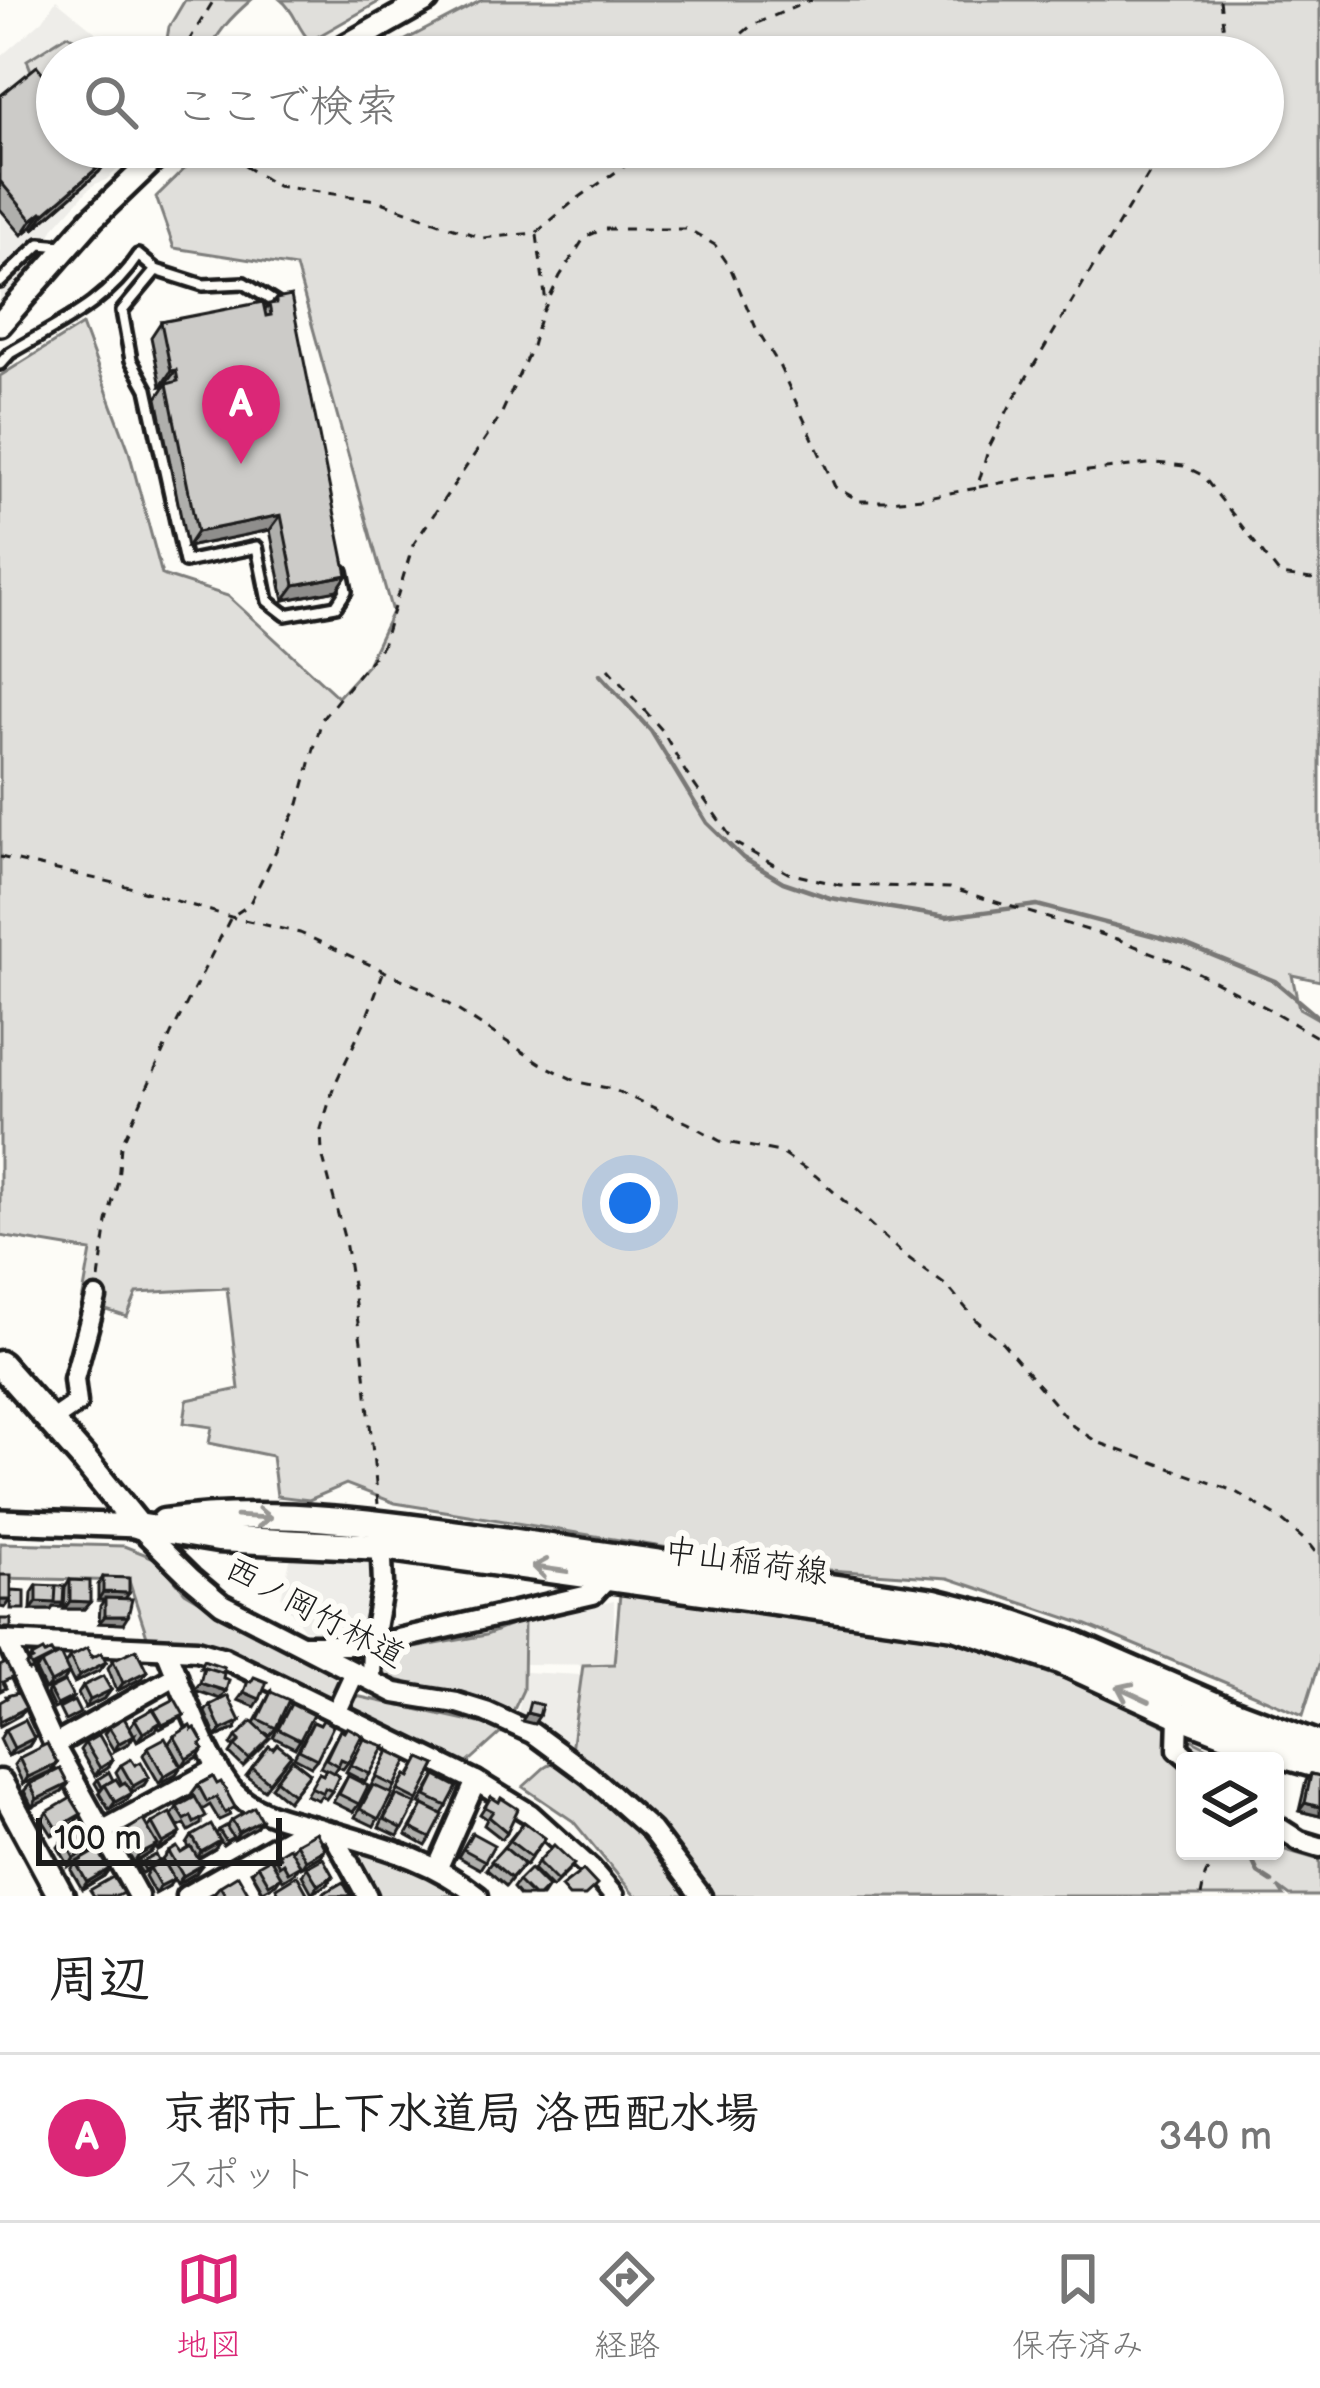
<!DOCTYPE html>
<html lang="ja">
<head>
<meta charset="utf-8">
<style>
	:root { --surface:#fff; --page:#f6f6f6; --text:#222; --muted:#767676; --line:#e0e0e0; --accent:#db2777 }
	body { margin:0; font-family:"Balsamiq Sans","Klee One",sans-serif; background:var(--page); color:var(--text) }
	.controls { position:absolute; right:36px; bottom:36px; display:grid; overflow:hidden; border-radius:12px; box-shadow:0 3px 9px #0004 }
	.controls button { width:108px; height:108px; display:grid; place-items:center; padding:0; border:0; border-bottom:3px solid var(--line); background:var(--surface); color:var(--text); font:60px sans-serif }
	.scale { position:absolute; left:36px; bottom:30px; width:246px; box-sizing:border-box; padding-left:12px; border:6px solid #1c1c1c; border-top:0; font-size:33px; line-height:42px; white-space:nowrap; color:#1c1c1c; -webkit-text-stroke:9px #fdfcf7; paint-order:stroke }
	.you { position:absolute; left:630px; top:1203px; width:42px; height:42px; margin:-30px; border:9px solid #fff; border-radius:50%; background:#1a73e8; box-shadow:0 0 0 18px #1a73e833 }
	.badge { display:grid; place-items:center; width:78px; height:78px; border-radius:50%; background:var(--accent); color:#fff; font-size:39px; font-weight:700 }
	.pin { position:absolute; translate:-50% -99px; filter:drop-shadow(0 3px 6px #0008) }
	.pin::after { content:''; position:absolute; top:63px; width:42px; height:36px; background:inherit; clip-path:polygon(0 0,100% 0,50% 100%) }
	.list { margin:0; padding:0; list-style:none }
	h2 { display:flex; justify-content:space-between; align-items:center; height:156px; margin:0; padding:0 48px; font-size:51px }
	h2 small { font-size:39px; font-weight:400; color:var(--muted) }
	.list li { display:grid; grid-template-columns:78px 1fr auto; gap:36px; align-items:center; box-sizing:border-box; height:168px; padding:0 48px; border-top:3px solid var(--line) }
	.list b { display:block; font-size:45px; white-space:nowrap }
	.list p { margin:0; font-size:39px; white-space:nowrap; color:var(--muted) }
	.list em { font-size:39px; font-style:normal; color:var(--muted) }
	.icon { flex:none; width:66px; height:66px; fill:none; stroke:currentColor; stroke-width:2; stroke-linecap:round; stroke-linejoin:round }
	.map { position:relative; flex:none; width:1320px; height:1896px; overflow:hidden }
	.search { position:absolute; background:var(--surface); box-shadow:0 3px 9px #0004; left:36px; right:36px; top:36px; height:132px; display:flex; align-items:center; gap:30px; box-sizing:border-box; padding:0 42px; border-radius:66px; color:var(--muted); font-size:45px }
	.sheet { height:324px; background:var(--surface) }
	nav { display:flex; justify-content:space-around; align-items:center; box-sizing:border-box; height:168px; border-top:3px solid var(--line); background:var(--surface); font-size:33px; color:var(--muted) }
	nav a { display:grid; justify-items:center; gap:6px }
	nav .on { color:var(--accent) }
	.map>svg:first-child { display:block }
	.built { fill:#eeede9 }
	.green { fill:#e0dfdb; stroke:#7e7e7c; stroke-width:3 }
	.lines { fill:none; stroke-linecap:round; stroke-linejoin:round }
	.stream { stroke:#797876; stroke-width:4.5 }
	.service-casing { stroke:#1c1c1c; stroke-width:18 }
	.minor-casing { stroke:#1c1c1c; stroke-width:27 }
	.tertiary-casing { stroke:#1c1c1c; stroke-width:30 }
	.secondary-casing { stroke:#1c1c1c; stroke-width:33 }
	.path { stroke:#1c1c1c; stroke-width:3; stroke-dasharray:9 9; stroke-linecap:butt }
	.service { stroke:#fdfcf7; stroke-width:9 }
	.minor { stroke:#fdfcf7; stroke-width:18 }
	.tertiary { stroke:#fdfcf7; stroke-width:21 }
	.secondary { stroke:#fdfcf7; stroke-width:24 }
	.wall { fill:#afafac; stroke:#1c1c1c; stroke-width:3 }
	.shaded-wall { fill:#8f8e8c; stroke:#1c1c1c; stroke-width:3 }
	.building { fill:#cccbc8; stroke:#1c1c1c; stroke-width:3 }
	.oneway { stroke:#989794 }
	.labels { text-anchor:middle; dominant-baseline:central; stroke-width:12; stroke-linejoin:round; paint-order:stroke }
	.street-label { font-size:33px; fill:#1c1c1c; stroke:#fdfcf7 }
</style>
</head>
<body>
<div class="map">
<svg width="1320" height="1896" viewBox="0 0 1320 1896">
	<rect width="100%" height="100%" fill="#fdfcf7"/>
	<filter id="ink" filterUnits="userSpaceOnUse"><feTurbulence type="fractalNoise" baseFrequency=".00833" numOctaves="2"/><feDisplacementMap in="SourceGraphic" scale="24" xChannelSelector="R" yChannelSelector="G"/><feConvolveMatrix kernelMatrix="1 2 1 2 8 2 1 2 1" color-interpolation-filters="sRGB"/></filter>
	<g filter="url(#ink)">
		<g class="built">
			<polygon points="56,0 126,57 57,57 57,147 142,147 106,180 95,184 88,190 53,229 42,254 0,302 0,57 43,20"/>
			<polygon points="291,1556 375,1562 362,1637 304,1629 281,1598"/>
			<polygon points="614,1601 613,1665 523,1664 524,1621"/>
			<polygon points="525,1672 581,1675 570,1755 517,1721"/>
		</g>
		<g class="green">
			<path d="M185,0H251C235,14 212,35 210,57H164L169,27Z"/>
			<path d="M281,0H382L310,41C297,28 295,11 281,0Z"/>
			<polygon points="482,0 1320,0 1320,981 1292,975 1299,1008 1320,1020 1320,1661 1303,1715 1087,1625 948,1578 784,1567 395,1503 346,1484 309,1500 277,1496 272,1456 209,1443 212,1427 184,1423 187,1400 239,1389 227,1288 137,1293 127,1317 82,1302 91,1251 0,1236 0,376 82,325 128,448 162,575 228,596 338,697 367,665 392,612 296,267 174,248 156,197 207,147 1263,147 1263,57 373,57"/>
			<polygon points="67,35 113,57 57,57 57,95 32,73 27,60"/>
			<polygon points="0,1543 124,1546 157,1559 185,1592 235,1622 345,1675 332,1702 231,1649 148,1639 129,1581 0,1578"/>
			<polygon points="620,1594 951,1640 1086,1686 1212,1750 1240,1761 1185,1761 1185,1851 1275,1851 1275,1847 1320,1860 1320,1896 1290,1896 1278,1887 1284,1896 635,1896 573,1821 523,1787 544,1768 571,1751 583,1665 614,1664"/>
			<polygon points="524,1620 523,1690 509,1720 465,1702 379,1674 380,1654 486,1635"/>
			<polygon points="356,1696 488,1725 503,1731 463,1767 345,1709"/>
			<polygon points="347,1847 440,1869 471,1896 375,1896"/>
		</g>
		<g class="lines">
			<g class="stream">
				<polyline points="600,675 651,731 707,823 743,858 783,882 830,898 946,917 1037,905 1185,944 1275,981 1320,1019"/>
				<polyline points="1248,1851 1258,1873 1272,1882"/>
			</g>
			<defs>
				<g id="service">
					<polyline points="156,270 122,311 131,360 147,389 185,562 257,547 268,601 286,615 336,606 346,591 342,571"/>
					<polyline points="0,282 40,244 63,246"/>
					<path d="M0,364L10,353C60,323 105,305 138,255L156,270L203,285L244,283L282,307"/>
				</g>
				<g id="minor">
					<polyline points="51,1421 77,1403 74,1379 96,1298"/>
					<polyline points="138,1526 191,1578 222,1604 395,1693 457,1703 486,1712 532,1733 589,1775 651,1830 701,1896"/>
					<polyline points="0,1641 197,1650 224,1658 476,1781 530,1814 591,1869 614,1896"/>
					<polyline points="7,1641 54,1745 138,1896"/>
					<polyline points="305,1645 372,1645 593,1594 609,1577"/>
					<path d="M166,1650C182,1687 209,1765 234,1792C255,1814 290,1820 318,1828C377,1846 429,1857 478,1896"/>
					<polyline points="371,1679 372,1645 383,1584 381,1535"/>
					<polyline points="336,1713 355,1672"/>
					<polyline points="1179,1715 1178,1749 1192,1761"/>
					<polyline points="54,1745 177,1675"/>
					<polyline points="1275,1825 1300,1841 1320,1847"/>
					<polyline points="102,1831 218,1768"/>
					<polyline points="332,1832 367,1896"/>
					<polyline points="438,1867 476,1781"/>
					<polyline points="237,1868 253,1896"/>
					<polyline points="186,1896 310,1826"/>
				</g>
				<g id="tertiary">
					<polyline points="326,57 427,0"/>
					<polyline points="0,324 92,219 167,147"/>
					<polyline points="0,1521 138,1526"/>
				</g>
				<g id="secondary">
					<polyline points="0,1364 83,1458 138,1526 218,1539 383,1547 955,1626 1061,1661 1179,1715 1285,1756 1320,1766"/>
					<path d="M164,1522C282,1505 418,1528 536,1545C669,1564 802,1583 934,1602L1002,1619L1069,1642L1224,1709L1320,1745"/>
					<polyline points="0,1783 61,1896"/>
				</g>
			</defs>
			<use href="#service" class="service-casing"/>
			<use href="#minor" class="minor-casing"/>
			<use href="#tertiary" class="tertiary-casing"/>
			<use href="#secondary" class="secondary-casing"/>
			<g class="path">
				<polyline points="1220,0 1227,57"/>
				<polyline points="179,57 214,0"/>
				<polyline points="715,57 752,25 812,0"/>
				<polyline points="195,147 199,147"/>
				<polyline points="214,147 277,186 376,200 482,238 536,233 574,201 652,147"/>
				<polyline points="537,235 546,303"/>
				<polyline points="979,487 1021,479 1156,463 1184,466 1202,475 1280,575 1320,580"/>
				<polyline points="608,669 662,730 686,773 735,843 788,873 840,885 950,888 1117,939 1183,965 1269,1009 1320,1039"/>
				<polyline points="0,857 119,884 231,917 300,933 428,991 540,1063 578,1082 612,1089 688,1123 720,1141 780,1152 816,1176 903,1254 948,1287 976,1320 1002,1342 1073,1426 1097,1442 1234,1491 1278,1517 1308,1543 1320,1558"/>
				<polyline points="99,1279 107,1222 118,1181 121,1146 171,1034 231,917 249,905 299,804 322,719 382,646 413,545 500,417 532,346 540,318 560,276 585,237 604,229 688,229 715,245 730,267 756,328 778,363 835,487 860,501 886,501 922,498 977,488 989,447 1013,400 1165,147"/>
				<polyline points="378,1504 363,1354 345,1241 322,1154 321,1129 334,1086 366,1019 383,973"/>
				<polyline points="1201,1896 1205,1876 1217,1851"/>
			</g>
			<use href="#service" class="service"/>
			<use href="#minor" class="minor"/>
			<use href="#tertiary" class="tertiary"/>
			<use href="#secondary" class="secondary"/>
		</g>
		<g class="wall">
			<polygon points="0,96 110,157 99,172 34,229 32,227 22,235 0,209"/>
			<polygon points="276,299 347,575 337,590 284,600 270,530 187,547 157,398 165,386 161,386 151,337 161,322 265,310"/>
			<polygon points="103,1577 129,1593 125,1599 123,1624 99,1623 100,1606 104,1600 98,1600 98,1585"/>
			<polygon points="70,1580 90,1602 84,1609 64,1609 65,1588"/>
			<polygon points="37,1585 61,1607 53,1607 51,1610 31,1610 32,1593"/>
			<polygon points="45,1654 54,1656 65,1664 70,1657 92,1658 106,1662 100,1670 74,1683 69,1673 64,1681 45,1690 36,1671 39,1666 29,1671 26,1666 32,1657"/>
			<polygon points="113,1660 142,1678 117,1691 108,1668"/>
			<polygon points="83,1686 111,1690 105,1698 85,1708 78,1694"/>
			<polygon points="49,1690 73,1697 70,1701 54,1709 47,1694"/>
			<polygon points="271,1692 276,1728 270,1735 263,1732 264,1746 243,1767 230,1754 234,1748 231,1745 236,1737 254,1723"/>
			<polygon points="291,1704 300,1740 295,1748 273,1737"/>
			<polygon points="210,1705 235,1729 216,1737 205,1712"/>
			<polygon points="154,1710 184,1715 181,1718 160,1729 158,1727 156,1730 137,1741 130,1727 135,1719"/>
			<polygon points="313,1722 320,1725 317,1759 311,1766 294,1757"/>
			<polygon points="109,1727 134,1735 129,1743 114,1751 104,1734"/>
			<polygon points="5,1730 34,1738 29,1746 8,1756 0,1739"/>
			<polygon points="340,1730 348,1762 343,1769 337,1767 333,1773 332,1791 326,1799 321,1796 318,1800 306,1795 319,1773 323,1775 326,1770 320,1767"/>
			<polygon points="174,1736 201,1745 203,1749 198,1757 182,1766 169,1743"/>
			<polygon points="364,1739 370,1774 365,1782 346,1772"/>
			<polygon points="85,1743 113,1760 108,1768 95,1776 80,1750"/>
			<polygon points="269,1746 273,1749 291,1755 264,1790 246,1776"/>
			<polygon points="148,1747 181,1766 176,1774 159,1783 143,1755"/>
			<polygon points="389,1751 395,1786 374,1826 355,1817"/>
			<polygon points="19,1758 57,1763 51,1771 23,1784 14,1765"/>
			<polygon points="420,1758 436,1765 398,1836 379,1827 401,1783 406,1775 409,1777"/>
			<polygon points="292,1759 310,1773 288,1801 271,1787"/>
			<polygon points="121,1765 135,1765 149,1777 144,1785 131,1792 126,1800 109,1810 99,1793 102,1789 99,1790 95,1783 98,1779 113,1780 120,1785 122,1784 116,1772"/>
			<polygon points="1311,1774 1320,1776 1320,1816 1299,1811 1306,1781"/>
			<polygon points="348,1776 359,1804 353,1812 333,1802"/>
			<polygon points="436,1776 447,1806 442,1814 420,1803"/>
			<polygon points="213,1777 230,1815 219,1820 210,1805 202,1810 201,1824 189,1831 185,1824 179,1827 172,1815 177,1807 195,1797 192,1793 198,1785"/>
			<polygon points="30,1784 68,1784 62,1792 32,1807 24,1791"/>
			<polygon points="491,1797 507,1832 502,1839 484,1825 487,1819 480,1814"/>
			<polygon points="423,1805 431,1838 426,1846 406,1835"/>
			<polygon points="47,1812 81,1814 75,1822 52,1835 42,1819"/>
			<polygon points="232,1820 261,1820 256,1827 234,1840 233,1838 223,1845 216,1834 219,1830 227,1827"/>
			<polygon points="524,1822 545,1838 526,1865 514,1856 524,1864 506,1886 486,1869"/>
			<polygon points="152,1823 176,1840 158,1851 156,1847 152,1852 134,1863 119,1838 125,1831 148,1828"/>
			<polygon points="472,1833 485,1861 480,1869 458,1857"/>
			<polygon points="192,1836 220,1841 215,1849 198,1859 196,1873 177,1884 163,1860 169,1852 181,1853 189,1848 187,1844"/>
			<polygon points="64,1839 89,1855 69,1866 58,1847"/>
			<polygon points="296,1843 320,1856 301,1867 300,1865 294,1873 283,1880 281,1877 276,1884 263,1891 252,1872 258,1865 272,1862 278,1854 291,1850"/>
			<polygon points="156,1855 169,1886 155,1894 145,1876 149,1869 142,1873 138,1867 141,1863"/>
			<polygon points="538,1862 568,1872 552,1888 533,1869"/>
			<polygon points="76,1863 109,1869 104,1876 82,1889 71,1870"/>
			<polygon points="307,1867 328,1884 312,1893 302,1875"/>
			<polygon points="518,1881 548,1887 542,1896 520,1896 513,1888"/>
			<polygon points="220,1886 250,1896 216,1896 214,1893"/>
		</g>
		<g class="shaded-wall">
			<polygon points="110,157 99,172 34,229 44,214"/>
			<polygon points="42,212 32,227 22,235 32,220"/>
			<polygon points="176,370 165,385 161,386 171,371"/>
			<polygon points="281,515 270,530 187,547 197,532"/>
			<polygon points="347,575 337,590 284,600 295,585"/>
			<polygon points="103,1592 129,1593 124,1600 98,1600"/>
			<polygon points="0,1600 11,1600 5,1608 0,1607"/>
			<polygon points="70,1601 90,1602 84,1609 64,1609"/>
			<polygon points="37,1602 63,1603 61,1607 53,1607 51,1610 31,1610"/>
			<polygon points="105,1616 128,1616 123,1624 99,1623"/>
			<polygon points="106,1662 100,1670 74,1683 79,1676"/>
			<polygon points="147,1671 142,1678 117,1691 123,1683"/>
			<polygon points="69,1673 64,1681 45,1690 51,1683"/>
			<polygon points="200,1683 226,1691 220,1699 194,1690"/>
			<polygon points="111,1690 105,1698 85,1708 90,1700"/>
			<polygon points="244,1692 260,1699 255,1707 238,1700"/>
			<polygon points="26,1708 20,1715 0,1726 0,1721"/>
			<polygon points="527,1713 539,1716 534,1724 522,1721"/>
			<polygon points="240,1721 235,1729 216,1737 221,1730"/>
			<polygon points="161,1722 156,1730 137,1741 143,1733"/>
			<polygon points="134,1735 129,1743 114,1751 119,1743"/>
			<polygon points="34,1738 29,1746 8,1756 14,1748"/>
			<polygon points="203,1749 198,1757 182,1766 187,1759"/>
			<polygon points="113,1760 108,1768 95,1776 100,1768"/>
			<polygon points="57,1763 51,1771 23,1784 28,1777"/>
			<polygon points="181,1766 176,1774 159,1783 164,1776"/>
			<polygon points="149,1777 144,1785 128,1794 133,1786"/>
			<polygon points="68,1784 62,1792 32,1807 37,1799"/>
			<polygon points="131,1793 126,1800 109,1810 115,1802"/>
			<polygon points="1305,1803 1320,1807 1320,1816 1299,1811"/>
			<polygon points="81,1814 75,1822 52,1835 57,1828"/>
			<polygon points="261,1820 256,1827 234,1840 239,1832"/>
			<polygon points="181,1833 176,1840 158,1851 163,1843"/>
			<polygon points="220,1841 215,1849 196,1860 201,1852"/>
			<polygon points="158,1845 152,1852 134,1863 139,1855"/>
			<polygon points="94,1847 89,1855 69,1866 74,1858"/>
			<polygon points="325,1849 320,1856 301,1867 306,1860"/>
			<polygon points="202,1865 196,1873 177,1884 183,1876"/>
			<polygon points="109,1869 104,1876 82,1889 87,1882"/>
			<polygon points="333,1876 328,1884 312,1893 318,1885"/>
			<polygon points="174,1879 169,1886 155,1894 160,1886"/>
		</g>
		<g class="building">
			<polygon points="37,66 57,90 57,147 102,147 110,157 44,214 42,212 32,220 0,181 0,96"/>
			<polygon points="291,296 347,575 295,585 281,515 197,532 167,384 178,381 176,370 171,371 161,322 263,302 266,316 271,315 269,304 276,303 276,299"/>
			<rect x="0" y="1575" width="11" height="25"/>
			<polygon points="103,1577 129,1578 129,1593 103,1592"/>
			<polygon points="70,1580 90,1581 90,1602 70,1601"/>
			<polygon points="37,1585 57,1586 56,1603 37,1602"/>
			<polygon points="56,1586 64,1586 63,1603 55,1603"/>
			<polygon points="12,1590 25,1591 25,1609 11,1609"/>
			<polygon points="105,1598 132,1599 128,1616 105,1616"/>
			<rect x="0" y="1619" width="11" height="9"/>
			<polygon points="87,1648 92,1658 101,1653 106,1662 79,1676 70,1657"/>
			<polygon points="136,1649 147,1671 123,1683 113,1660"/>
			<polygon points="43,1651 45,1654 51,1651 54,1656 32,1667 29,1662 33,1660 32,1657"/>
			<polygon points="60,1654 69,1673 51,1683 41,1664"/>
			<polygon points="203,1660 224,1667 223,1673 204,1667 204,1669 200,1668"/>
			<polygon points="6,1663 13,1677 3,1682 6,1688 0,1691 0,1666"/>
			<polygon points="204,1667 224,1673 223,1678 229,1680 226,1691 200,1683"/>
			<polygon points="103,1676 111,1690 90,1700 83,1686"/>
			<polygon points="254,1677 267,1682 260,1699 244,1692 248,1681 251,1682"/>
			<polygon points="65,1682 73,1697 57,1705 49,1690"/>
			<polygon points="271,1692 289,1700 276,1728 258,1719"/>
			<polygon points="18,1693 26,1708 0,1721 0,1702 7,1698 6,1696"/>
			<polygon points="228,1696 240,1721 221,1730 210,1705"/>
			<polygon points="175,1699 184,1715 162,1725 154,1710"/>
			<polygon points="74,1701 80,1713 65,1721 59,1709"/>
			<polygon points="530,1702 542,1705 539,1716 527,1713"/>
			<polygon points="291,1704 313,1715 300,1740 278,1729"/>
			<polygon points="153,1709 161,1722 143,1733 135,1719"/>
			<polygon points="124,1718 134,1735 119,1743 109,1727"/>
			<polygon points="25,1720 34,1738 14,1748 5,1730"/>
			<polygon points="323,1720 333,1726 317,1759 299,1750 313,1722 320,1725"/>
			<polygon points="252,1721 270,1738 249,1759 235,1746 240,1741 236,1737"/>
			<polygon points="190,1726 192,1730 195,1728 203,1742 200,1744 203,1749 187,1759 174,1736"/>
			<polygon points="347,1727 362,1735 348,1762 341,1759 338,1766 326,1759 340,1730 344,1732"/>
			<polygon points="99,1735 113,1760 100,1768 85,1743"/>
			<polygon points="165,1738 181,1766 164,1776 148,1747"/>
			<polygon points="364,1739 385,1746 370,1774 351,1765"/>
			<polygon points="47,1744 57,1763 28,1777 19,1758"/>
			<polygon points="277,1744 291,1755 269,1782 252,1768 269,1746 273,1749"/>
			<polygon points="389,1751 408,1760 395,1786 376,1777"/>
			<polygon points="420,1758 436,1765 418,1800 398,1790 406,1775 410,1777"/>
			<polygon points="131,1759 135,1765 141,1762 149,1777 133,1786 121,1765"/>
			<polygon points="292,1759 310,1773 293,1794 276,1780"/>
			<polygon points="60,1769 68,1784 37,1799 30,1784"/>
			<polygon points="326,1769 339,1776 332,1791 325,1788 323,1793 311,1787 319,1773 323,1775"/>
			<polygon points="109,1772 113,1780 102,1787 98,1779"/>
			<polygon points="1311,1774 1320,1776 1320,1807 1305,1803"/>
			<polygon points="348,1776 368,1786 359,1804 339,1794"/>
			<polygon points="436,1776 457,1787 447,1806 426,1796"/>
			<polygon points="213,1777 217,1784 221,1782 235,1807 225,1813 216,1797 207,1802 198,1785"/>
			<polygon points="116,1779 120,1785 125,1782 131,1793 115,1802 105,1785"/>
			<polygon points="373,1785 392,1794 379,1819 360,1809"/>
			<polygon points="397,1795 416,1804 403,1829 384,1819"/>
			<polygon points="195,1797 206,1816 194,1823 191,1816 185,1820 177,1807"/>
			<polygon points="491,1797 499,1802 501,1798 518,1809 507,1832 489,1817 493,1811 485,1807"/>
			<polygon points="71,1798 81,1814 57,1828 47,1812"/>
			<polygon points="423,1805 443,1815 431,1838 411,1828"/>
			<polygon points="254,1807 261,1820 239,1832 232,1820"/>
			<polygon points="170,1813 181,1833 163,1843 152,1823"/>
			<polygon points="143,1820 158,1845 139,1855 125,1831"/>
			<polygon points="524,1822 545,1838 531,1857 510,1841"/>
			<polygon points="211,1825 220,1841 201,1852 192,1836"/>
			<polygon points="226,1826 233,1837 226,1841 219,1830"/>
			<polygon points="83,1828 94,1847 74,1858 64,1839"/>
			<polygon points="316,1832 325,1849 306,1860 296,1843"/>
			<polygon points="472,1833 494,1845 485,1861 463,1849"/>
			<polygon points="554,1845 574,1864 557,1881 538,1862"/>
			<polygon points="177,1847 181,1853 191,1847 202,1865 183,1876 169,1852"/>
			<polygon points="289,1847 300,1865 288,1872 283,1863 279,1866 276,1860 280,1858 278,1854"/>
			<polygon points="504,1847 524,1864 511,1878 491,1861"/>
			<polygon points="98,1850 109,1869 87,1882 76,1863"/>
			<polygon points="156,1855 159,1861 145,1870 141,1863"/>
			<polygon points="270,1858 281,1877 269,1884 258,1865"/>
			<polygon points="323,1858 333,1876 318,1885 307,1867"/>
			<polygon points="163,1860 174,1879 160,1886 150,1868"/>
			<polygon points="530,1869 548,1887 539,1896 533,1896 518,1881"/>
			<polygon points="583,1870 597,1885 585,1896 569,1896 561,1887"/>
			<polygon points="238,1875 250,1896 226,1896 220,1886"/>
			<polygon points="297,1875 307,1893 302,1896 280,1896 276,1888"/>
			<polygon points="113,1877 123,1893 117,1896 94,1896 90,1890"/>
			<polygon points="343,1882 351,1896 326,1896 324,1893"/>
		</g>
		<defs><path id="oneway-shaft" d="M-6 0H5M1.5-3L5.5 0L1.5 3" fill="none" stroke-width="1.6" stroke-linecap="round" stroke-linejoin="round" transform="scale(3)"/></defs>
		<g class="oneway">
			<use href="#oneway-shaft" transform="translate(254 1517) rotate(3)"/>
			<use href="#oneway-shaft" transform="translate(550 1569) rotate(-172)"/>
			<use href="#oneway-shaft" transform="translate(1133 1694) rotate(-155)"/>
		</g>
	</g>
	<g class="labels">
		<g class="street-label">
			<text transform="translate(746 1562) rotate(8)">中山稲荷線</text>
			<text transform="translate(315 1613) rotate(28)">西ノ岡竹林道</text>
		</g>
	</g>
</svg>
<div class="controls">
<button><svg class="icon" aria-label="layers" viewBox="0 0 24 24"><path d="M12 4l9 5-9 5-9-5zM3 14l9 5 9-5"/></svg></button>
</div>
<div class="scale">100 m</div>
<div class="you"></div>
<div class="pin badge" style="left:241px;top:464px">A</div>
<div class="search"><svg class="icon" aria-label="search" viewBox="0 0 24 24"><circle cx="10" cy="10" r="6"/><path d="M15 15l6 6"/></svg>ここで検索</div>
</div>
<section class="sheet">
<h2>周辺<small></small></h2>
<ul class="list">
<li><span class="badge">A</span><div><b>京都市上下水道局 洛西配水場</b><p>スポット</p></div><em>340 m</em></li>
</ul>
</section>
<nav>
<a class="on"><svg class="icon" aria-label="map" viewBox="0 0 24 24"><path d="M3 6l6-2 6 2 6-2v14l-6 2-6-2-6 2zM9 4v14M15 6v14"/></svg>地図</a>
<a><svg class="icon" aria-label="directions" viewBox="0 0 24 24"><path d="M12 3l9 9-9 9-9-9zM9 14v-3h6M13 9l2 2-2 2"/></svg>経路</a>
<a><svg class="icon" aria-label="saved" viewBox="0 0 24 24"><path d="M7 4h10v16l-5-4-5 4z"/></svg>保存済み</a>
</nav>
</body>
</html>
